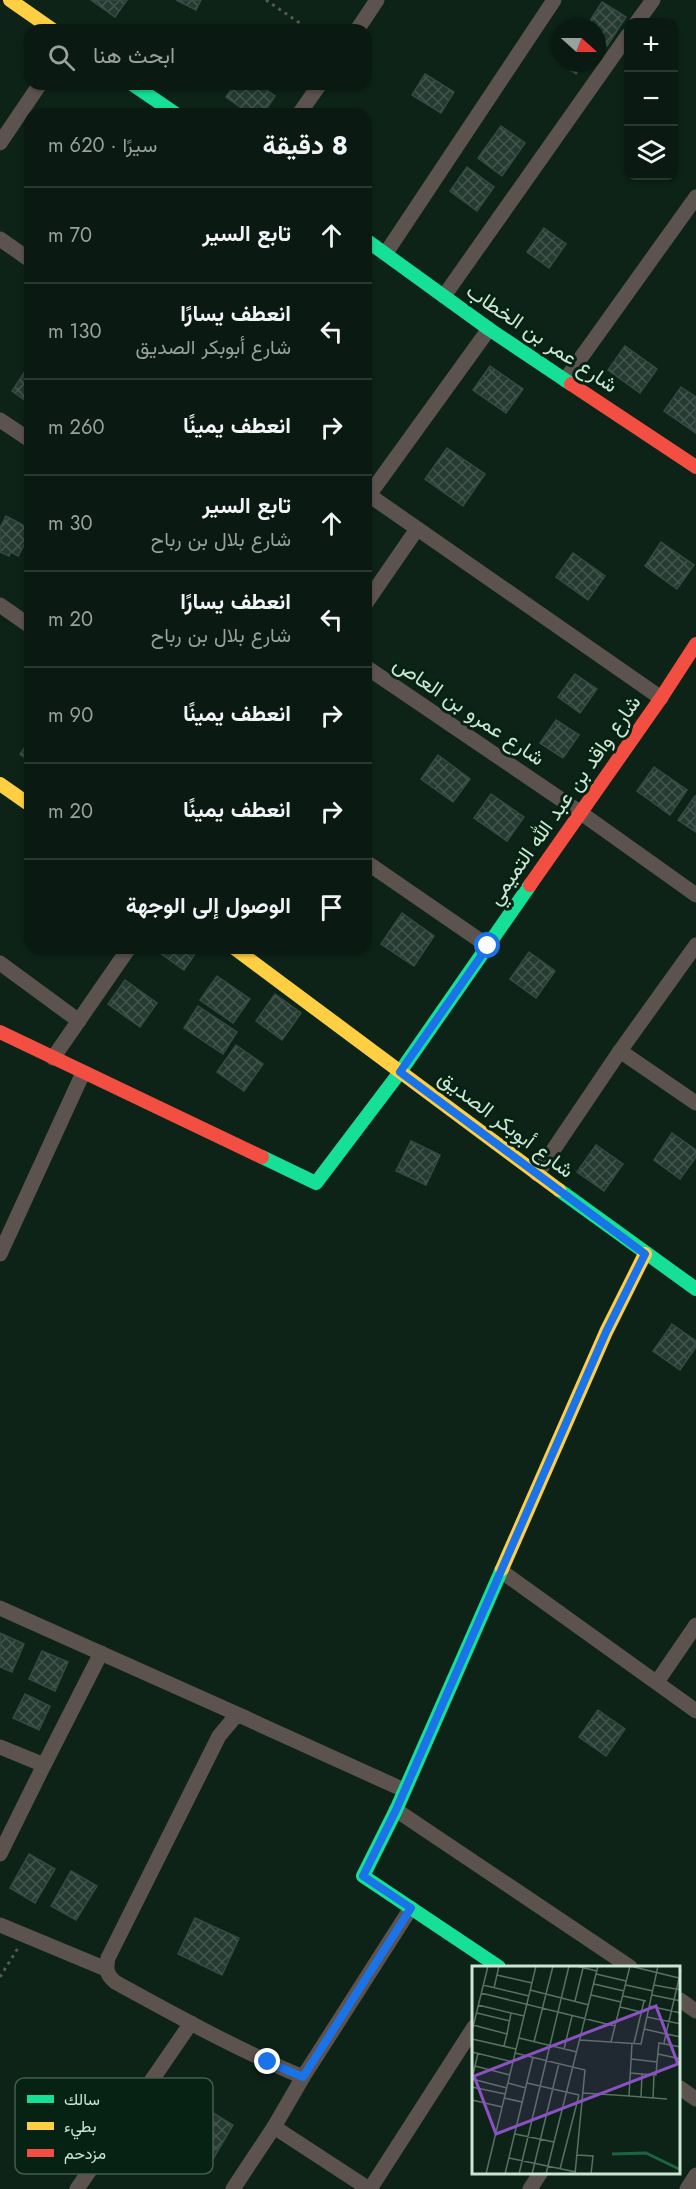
<!DOCTYPE html>
<html lang="ar">
<head>
<meta charset="utf-8">
<style>
	:root { --surface:#0a1a12; --page:#13231b; --text:#f1f3f6; --muted:#99a19f; --line:#2a3832 }
	body { margin:0; font-family:Jost,Vazirmatn,sans-serif; background:var(--page); color:var(--text); direction:rtl }
	.controls { position:absolute; right:18px; top:18px; display:grid; overflow:hidden; border-radius:12px; box-shadow:0 2px 4px #0004 }
	.controls button { width:54px; height:54px; display:grid; place-items:center; padding:0; border:0; border-bottom:2px solid var(--line); background:var(--surface); color:var(--text); font:30px sans-serif }
	.compass { position:absolute; left:552px; top:18px; width:54px; height:54px; border-radius:50%; background:var(--surface); box-shadow:0 2px 4px #0004; rotate:111deg }
	.stop { position:absolute; width:18px; height:18px; margin:-14px; border:4px solid #1a73e8; border-radius:50%; background:#fff }
	.stop.end { background:#1a73e8; border-color:#fff; box-shadow:0 2px 6px #0008 }
	.list { margin:0; padding:0; list-style:none }
	h2 { display:flex; justify-content:space-between; align-items:center; height:78px; margin:0; padding:0 24px; font-size:26px }
	h2 small { font-size:20px; font-weight:400; color:var(--muted) }
	.list li { display:grid; grid-template-columns:39px 1fr auto; gap:18px; align-items:center; box-sizing:border-box; height:96px; padding:0 24px; border-top:2px solid var(--line) }
	.list b { display:block; font-size:22px; white-space:nowrap }
	.list p { margin:0; font-size:20px; white-space:nowrap; color:var(--muted) }
	.list em { font-size:20px; font-style:normal; color:var(--muted) }
	.icon { flex:none; width:33px; height:33px; fill:none; stroke:currentColor; stroke-width:2; stroke-linecap:round; stroke-linejoin:round }
	.map { position:relative; flex:none; width:696px; height:2189px; overflow:hidden; direction:ltr }
	.search { position:absolute; background:var(--surface); box-shadow:0 2px 4px #0004; left:24px; top:24px; width:348px; height:66px; display:flex; align-items:center; gap:15px; box-sizing:border-box; padding:0 21px; border-radius:18px; color:var(--muted); font-size:22px }
	.panel { position:absolute; background:var(--surface); box-shadow:0 2px 4px #0004; left:24px; top:108px; width:348px; height:846px; border-radius:18px; direction:rtl }
	.map>svg:first-child { display:block }
	.building { fill:url(#building-cross-hatch); stroke:#344b43; stroke-width:1.5 }
	.lines { fill:none; stroke-linecap:round; stroke-linejoin:round }
	.path { stroke:#595952; stroke-width:3; stroke-dasharray:3 4.5; stroke-linecap:butt }
	.street { stroke:#5d534e; stroke-width:15 }
	.fast { stroke:#16e098; stroke-width:14 }
	.slow { stroke:#ffcf43; stroke-width:14 }
	.jam { stroke:#f24e42; stroke-width:14 }
	.route { stroke:#1a73e8; stroke-width:8 }
	.labels { text-anchor:middle; dominant-baseline:central; stroke-width:6; stroke-linejoin:round; paint-order:stroke }
	.street-label { font-size:21px; fill:#cbe6d3; stroke:#062212 }
	.inset-river { fill:none; stroke:#1a663f; stroke-width:3 }
	.inset-road { fill:none; stroke:#597163; stroke-width:1.5 }
	.view { fill:#8b51c3; fill-opacity:0.15; stroke:#8b51c3; stroke-width:3 }
	.inset-edge { fill:none; stroke:#cbe6d3; stroke-width:3 }
	.key { fill:#062212; stroke:#415d4c; stroke-width:1.5 }
	.key-label { font-size:16px; fill:#cbe6d3 }
</style>
</head>
<body>
<div class="map">
<svg width="696" height="2189" viewBox="0 0 696 2189">
	<defs>
		<pattern id="building-cross-hatch" width="8" height="8" patternUnits="userSpaceOnUse" patternTransform="scale(1.5)"><rect width="8" height="8" fill="#263a32"/><path d="M0 0l8 8M0 8l8-8" fill="none" stroke="#44564f"/></pattern>
	</defs>
	<rect width="100%" height="100%" fill="#0d2318"/>
	<g class="building">
		<polygon points="91,0 127,0 115,17"/>
		<polygon points="176,0 201,0 196,10"/>
		<polygon points="602,2 626,17 607,46 597,40 597,27 586,27"/>
		<polygon points="561,60 561,63 584,63 576,74 559,62"/>
		<polygon points="425,74 454,92 441,113 412,95"/>
		<polygon points="235,84 258,84 275,96 263,114 250,114 226,97"/>
		<polygon points="501,126 525,143 502,176 478,158"/>
		<polygon points="467,167 494,187 477,211 450,191"/>
		<polygon points="544,228 566,244 549,268 527,252"/>
		<polygon points="625,346 657,369 640,393 608,370"/>
		<polygon points="490,366 523,389 506,413 473,390"/>
		<polygon points="28,367 30,368 30,404 12,391"/>
		<polygon points="681,387 696,397 696,433 664,411"/>
		<polygon points="447,448 485,474 463,506 425,479"/>
		<polygon points="6,516 30,529 30,534 18,556 11,552 9,556 0,552 0,528"/>
		<polygon points="661,542 694,565 677,589 645,566"/>
		<polygon points="573,553 605,576 588,600 556,577"/>
		<polygon points="575,674 597,689 580,713 558,697"/>
		<polygon points="556,720 579,735 563,758 540,743"/>
		<polygon points="30,740 30,762 20,754"/>
		<polygon points="438,755 470,779 453,802 421,779"/>
		<polygon points="654,767 687,790 670,815 637,791"/>
		<polygon points="491,794 524,817 507,841 474,818"/>
		<polygon points="695,796 696,796 696,832 678,820"/>
		<polygon points="402,913 434,936 414,966 381,944"/>
		<polygon points="153,948 199,948 184,970"/>
		<polygon points="529,952 555,971 536,998 510,979"/>
		<polygon points="217,976 250,999 233,1023 200,1000"/>
		<polygon points="125,980 157,1003 140,1027 108,1004"/>
		<polygon points="275,994 301,1013 282,1040 256,1021"/>
		<polygon points="198,1006 237,1032 223,1054 184,1028"/>
		<polygon points="236,1045 263,1064 244,1091 217,1072"/>
		<polygon points="672,1133 696,1150 696,1157 680,1179 654,1160"/>
		<polygon points="411,1141 440,1155 426,1185 396,1171"/>
		<polygon points="596,1145 623,1164 604,1191 577,1172"/>
		<polygon points="672,1324 696,1341 696,1347 680,1370 653,1351"/>
		<polygon points="0,1633 24,1644 12,1672 0,1667"/>
		<polygon points="42,1651 68,1662 55,1691 29,1679"/>
		<polygon points="25,1694 50,1706 39,1730 13,1718"/>
		<polygon points="598,1710 625,1729 606,1756 579,1737"/>
		<polygon points="29,1854 55,1869 35,1903 10,1888"/>
		<polygon points="71,1871 97,1886 76,1920 51,1906"/>
		<polygon points="195,1918 239,1938 222,1975 178,1954"/>
		<polygon points="208,2110 233,2125 213,2159 188,2145"/>
	</g>
	<g class="lines">
		<g class="path">
			<polyline points="266,0 310,30"/>
			<polyline points="0,1977 18,1948"/>
		</g>
		<g class="street">
			<polyline points="637,22 653,0"/>
			<polyline points="357,30 377,0"/>
			<polyline points="299,114 320,84"/>
			<polyline points="0,143 40,84"/>
			<polyline points="0,239 30,260"/>
			<polyline points="386,253 554,0"/>
			<polyline points="444,296 628,35"/>
			<polyline points="565,380 696,197"/>
			<polyline points="0,420 30,440"/>
			<polyline points="366,493 661,698"/>
			<polyline points="369,495 489,329"/>
			<polyline points="366,603 417,529"/>
			<polyline points="0,605 30,626"/>
			<polyline points="366,667 581,813 696,895"/>
			<polyline points="366,862 488,946"/>
			<polyline points="0,963 79,1021"/>
			<polyline points="620,1051 696,1103"/>
			<polyline points="53,1058 129,948"/>
			<polyline points="537,1174 620,1051 696,945"/>
			<polyline points="0,1254 83,1073"/>
			<polyline points="501,1571 696,1711"/>
			<polyline points="0,1608 246,1718"/>
			<polyline points="657,1682 696,1625"/>
			<polyline points="0,1747 44,1765 101,1653"/>
			<polyline points="396,1810 630,1967"/>
			<polyline points="0,1854 44,1765"/>
			<polyline points="0,1925 106,1969"/>
			<polyline points="680,2000 696,2011"/>
			<polyline points="303,2077 411,1908"/>
			<polyline points="680,2088 696,2099"/>
			<polyline points="274,2127 369,2189"/>
			<polyline points="77,2189 191,2023"/>
			<path d="M233,2189L274,2127L303,2077C238,2050 177,2016 115,1982C106,1974 106,1969 108,1958L219,1736L235,1717L241,1716L404,1790"/>
			<polyline points="370,2189 474,2027"/>
			<polyline points="530,2189 541,2172"/>
			<polyline points="687,2189 696,2175"/>
		</g>
		<g class="fast">
			<polyline points="132,84 176,114"/>
			<polyline points="366,240 489,329 571,384"/>
			<polyline points="262,1157 316,1183 400,1072 530,885"/>
			<polyline points="559,1190 696,1289"/>
			<polyline points="499,1967 363,1876 396,1810 502,1569"/>
		</g>
		<g class="slow">
			<polyline points="10,0 53,30"/>
			<polyline points="0,784 30,805"/>
			<polyline points="234,948 559,1190"/>
			<polyline points="502,1569 606,1332 645,1254"/>
		</g>
		<g class="jam">
			<polyline points="571,384 696,467"/>
			<polyline points="530,885 661,698 696,644"/>
			<polyline points="0,1032 262,1157"/>
		</g>
	</g>
	<g class="lines">
		<polyline class="route" points="268,2062 303,2077 411,1908 363,1876 396,1810 606,1332 645,1254 400,1072 488,946"/>
	</g>
	<g class="labels">
		<g class="street-label">
			<text transform="translate(542 338) rotate(34)">شارع عمر بن الخطاب</text>
			<text transform="translate(469 711) rotate(34)">شارع عمرو بن العاص</text>
			<text transform="translate(564 800) rotate(-55)">شارع واقد بن عبد الله التميمي</text>
			<text transform="translate(506 1124) rotate(37)">شارع أبوبكر الصديق</text>
		</g>
	</g>
	<g transform="translate(472 1966)">
		<rect width="208" height="208" fill="#0d2318"/>
		<path class="inset-river" d="M140,188L174,187L209,204"/>
		<path class="inset-road" d="M104,0L125,5M158,0L207,12M124,8L154,15M25,9L60,17M122,18L152,25M11,19L57,30M154,19L181,25M182,19L209,24M22,22L27,0M58,24L117,39M9,27L143,60M119,29L149,36M180,29L209,35M151,30L174,35M103,35L111,2M6,39L52,50M177,40L209,47M148,41L169,46M5,47L38,55M175,51L209,58M1,59L35,68L32,80M172,63L194,68L209,4M0,65L16,0M35,68L39,47M47,72L105,86M0,73L44,83M108,74L169,78L186,0M62,76L81,0M139,76L158,0M162,77L172,35M192,77L194,68L209,71M92,83L100,50M0,86L41,96M43,87L113,104L103,208M186,88L209,93M159,93L185,96L187,77L209,81M3,100L38,109M170,108L184,109L185,96M0,113L35,122M0,113L6,87M36,117L54,122M55,117L107,129M0,121L33,128M111,127L157,130L160,77M157,130L169,131L170,108L158,107M169,131L195,133M32,132L50,136M181,132L182,109M0,134L30,141M43,168L82,176M105,189L121,190L119,208M37,192L104,206M88,203L107,129M14,208L64,0M33,208L61,91M47,208L97,0M60,208L87,97M74,208L126,0"/>
		<path class="view" d="M184,40L206,98L24,168L2,110Z"/>
		<rect width="208" height="208" class="inset-edge"/>
	</g>
	<rect x="15" y="2078" width="198" height="96" rx="9" class="key"/>
	<rect x="27" y="2095" width="27" height="8" fill="#16e098"/>
	<rect x="27" y="2122" width="27" height="8" fill="#ffcf43"/>
	<rect x="27" y="2149" width="27" height="8" fill="#f24e42"/>
	<g class="key-label">
		<text x="64" y="2105">سالك</text>
		<text x="64" y="2132">بطيء</text>
		<text x="64" y="2159">مزدحم</text>
	</g>
</svg>
<div class="controls">
<button>+</button>
<button>−</button>
<button><svg class="icon" aria-label="layers" viewBox="0 0 24 24"><path d="M12 4l9 5-9 5-9-5zM3 14l9 5 9-5"/></svg></button>
</div>
<svg class="compass" viewBox="-18 -18 36 36"><path d="M0-13l5 13h-10z" fill="#e53935"/><path d="M0 13l5-13h-10z" fill="#99a19f"/></svg>
<div class="stop" style="left:488px;top:946px"></div>
<div class="stop end" style="left:268px;top:2062px"></div>
<div class="search"><svg class="icon" aria-label="search" viewBox="0 0 24 24"><circle cx="10" cy="10" r="6"/><path d="M15 15l6 6"/></svg>ابحث هنا</div>
<section class="panel">
<h2>8 دقيقة<small>سيرًا · 620 m</small></h2>
<ul class="list">
<li><svg class="icon" aria-label="ahead" viewBox="0 0 24 24"><path d="M12 20V5M6 11l6-6 6 6"/></svg><div><b>تابع السير</b></div><em>70 m</em></li>
<li><svg class="icon" aria-label="left" viewBox="0 0 24 24"><path d="M17 20v-9H6M10 6l-5 5 5 5"/></svg><div><b>انعطف يسارًا</b><p>شارع أبوبكر الصديق</p></div><em>130 m</em></li>
<li><svg class="icon" aria-label="right" viewBox="0 0 24 24"><path d="M7 20v-9h11M14 6l5 5-5 5"/></svg><div><b>انعطف يمينًا</b></div><em>260 m</em></li>
<li><svg class="icon" aria-label="ahead" viewBox="0 0 24 24"><path d="M12 20V5M6 11l6-6 6 6"/></svg><div><b>تابع السير</b><p>شارع بلال بن رباح</p></div><em>30 m</em></li>
<li><svg class="icon" aria-label="left" viewBox="0 0 24 24"><path d="M17 20v-9H6M10 6l-5 5 5 5"/></svg><div><b>انعطف يسارًا</b><p>شارع بلال بن رباح</p></div><em>20 m</em></li>
<li><svg class="icon" aria-label="right" viewBox="0 0 24 24"><path d="M7 20v-9h11M14 6l5 5-5 5"/></svg><div><b>انعطف يمينًا</b></div><em>90 m</em></li>
<li><svg class="icon" aria-label="right" viewBox="0 0 24 24"><path d="M7 20v-9h11M14 6l5 5-5 5"/></svg><div><b>انعطف يمينًا</b></div><em>20 m</em></li>
<li><svg class="icon" aria-label="arrive" viewBox="0 0 24 24"><path d="M6 21V4h12l-3 4 3 4H6"/></svg><div><b>الوصول إلى الوجهة</b></div></li>
</ul>
</section>
</div>
</body>
</html>
